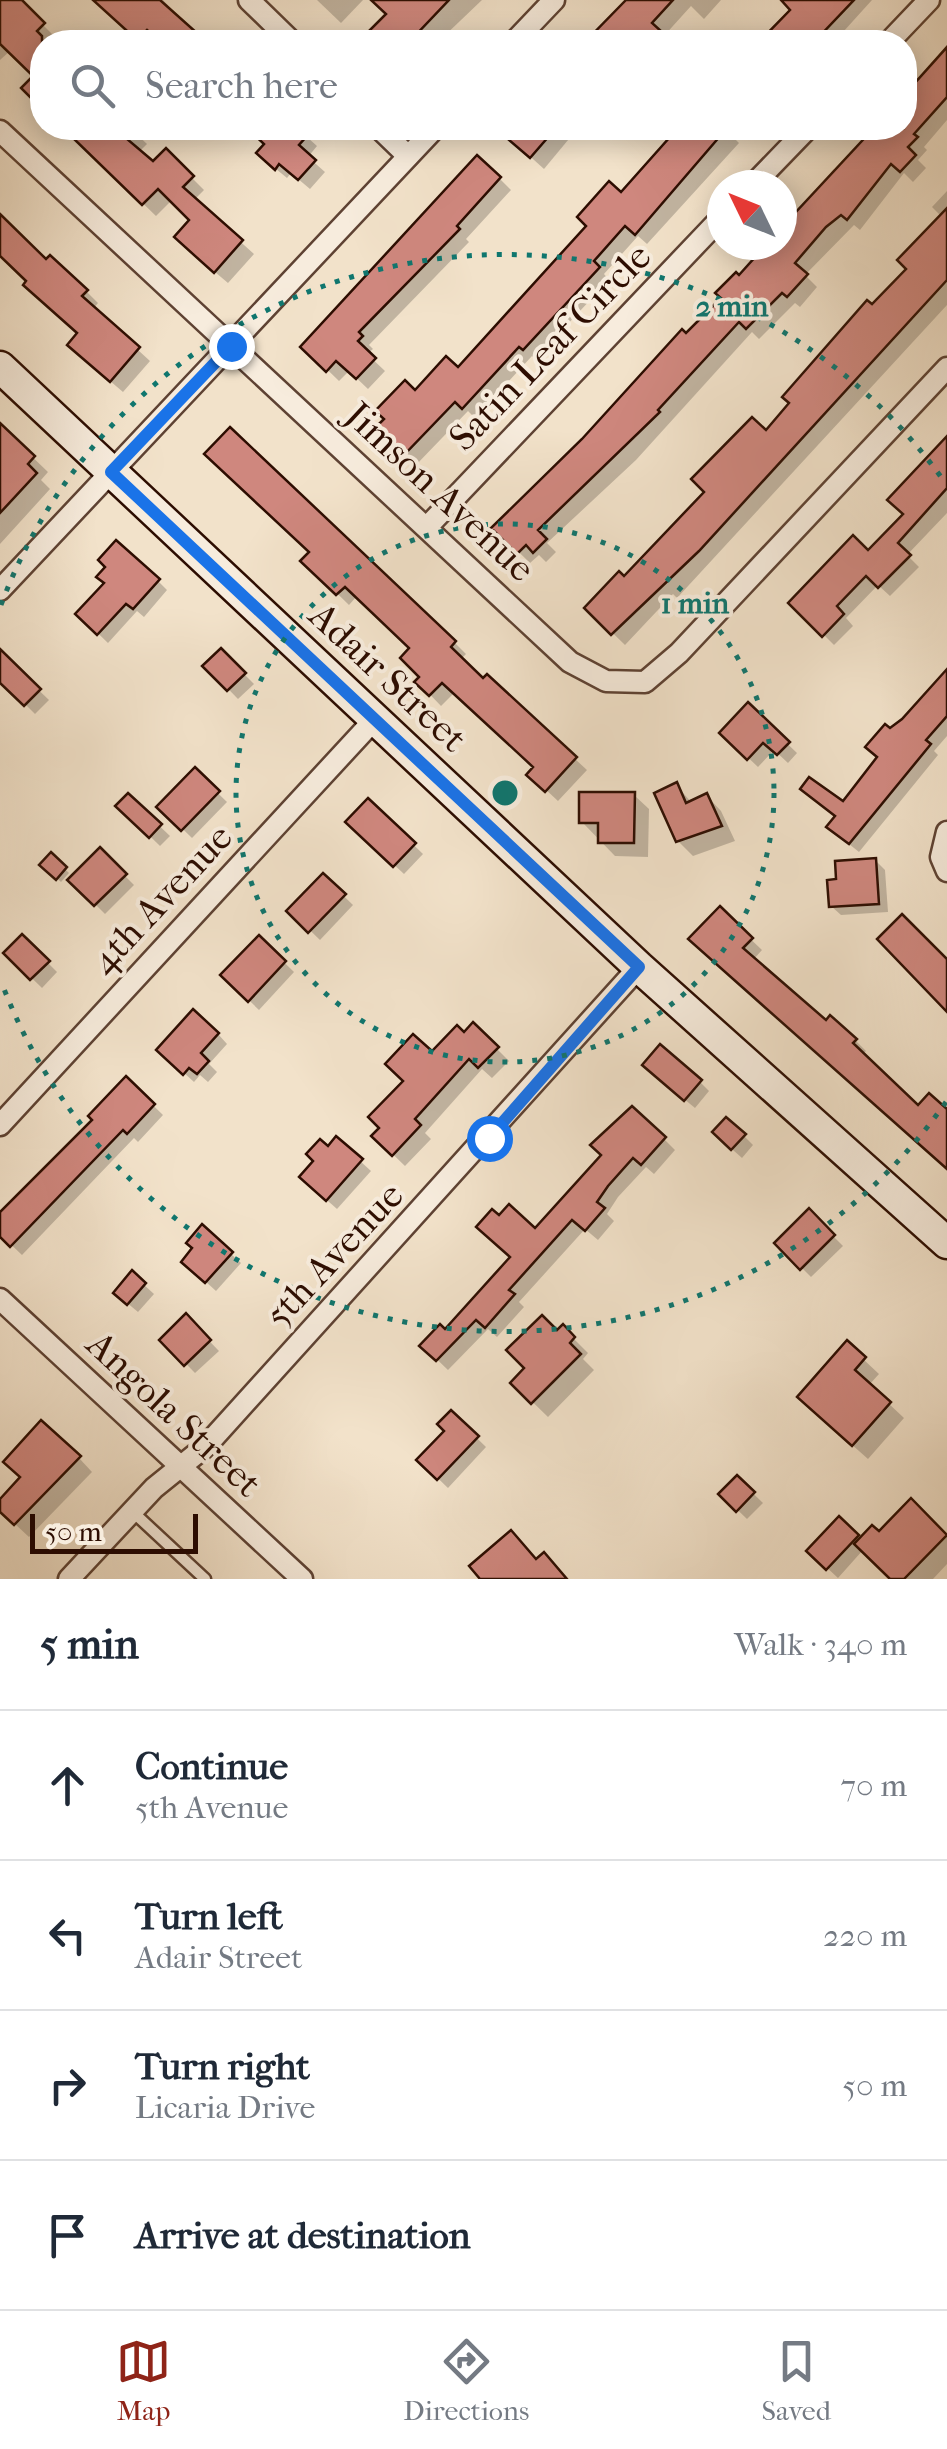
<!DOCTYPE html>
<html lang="en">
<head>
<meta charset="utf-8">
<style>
	:root { --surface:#fff; --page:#f6f6f7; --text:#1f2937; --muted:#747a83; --line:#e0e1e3; --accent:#8f2418 }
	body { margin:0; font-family:"IM FELL French Canon",serif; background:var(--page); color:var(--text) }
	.compass { position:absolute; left:707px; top:170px; width:90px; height:90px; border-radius:50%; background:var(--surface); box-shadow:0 5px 25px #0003; rotate:313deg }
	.scale { position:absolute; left:30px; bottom:25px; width:168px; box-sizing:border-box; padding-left:10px; border:5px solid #2d0d01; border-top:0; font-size:28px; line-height:35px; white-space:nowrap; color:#2d0d01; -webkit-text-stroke:8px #f7ecdd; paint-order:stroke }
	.stop { position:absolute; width:30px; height:30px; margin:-22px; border:8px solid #1a73e8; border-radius:50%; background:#fff }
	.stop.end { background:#1a73e8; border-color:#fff; box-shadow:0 2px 10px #0008 }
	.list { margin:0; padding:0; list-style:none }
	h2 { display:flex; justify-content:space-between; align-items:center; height:130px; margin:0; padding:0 40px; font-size:42px }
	h2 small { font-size:32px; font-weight:400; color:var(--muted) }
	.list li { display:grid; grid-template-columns:65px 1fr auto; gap:30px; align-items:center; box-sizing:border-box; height:150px; padding:0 40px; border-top:2px solid var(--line) }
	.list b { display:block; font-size:38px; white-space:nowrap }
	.list p { margin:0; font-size:32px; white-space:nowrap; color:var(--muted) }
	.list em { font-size:32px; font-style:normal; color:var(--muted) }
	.icon { flex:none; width:55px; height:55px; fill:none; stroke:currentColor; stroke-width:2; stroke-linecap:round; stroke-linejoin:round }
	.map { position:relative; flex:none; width:947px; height:1579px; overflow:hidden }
	.search { position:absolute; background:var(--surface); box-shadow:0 5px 25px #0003; left:30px; right:30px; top:30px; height:110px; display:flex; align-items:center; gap:25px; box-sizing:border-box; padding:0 35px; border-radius:40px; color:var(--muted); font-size:38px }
	.sheet { height:730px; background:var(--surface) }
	nav { display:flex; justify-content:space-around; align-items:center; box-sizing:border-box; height:140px; border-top:2px solid var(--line); background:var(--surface); font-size:28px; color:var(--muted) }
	nav a { display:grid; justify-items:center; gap:5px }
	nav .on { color:var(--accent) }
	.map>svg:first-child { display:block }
	.shadow { fill:#0003 }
	.building { fill:#cf877e; stroke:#2d0d01; stroke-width:2.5 }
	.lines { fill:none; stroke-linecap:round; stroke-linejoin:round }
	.lane-casing { stroke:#5e4233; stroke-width:15 }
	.street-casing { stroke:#5e4233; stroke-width:25 }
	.secondary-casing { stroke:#2d0d01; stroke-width:35 }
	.lane { stroke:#f7ecdd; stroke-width:10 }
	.street { stroke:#f7ecdd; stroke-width:20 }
	.secondary { stroke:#f7ecdd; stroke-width:30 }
	.route { stroke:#1a73e8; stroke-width:12 }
	.ring { fill:none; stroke:#0f766e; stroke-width:5; stroke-dasharray:5 10 }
	.labels { text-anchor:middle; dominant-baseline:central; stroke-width:8; stroke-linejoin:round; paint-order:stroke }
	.street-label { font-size:38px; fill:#2d0d01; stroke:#f7ecdd }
	.centre { fill:#0f766e; stroke:#f7ecdd; stroke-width:5 }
	.ring-label { font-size:30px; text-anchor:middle; font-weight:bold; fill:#0f766e; stroke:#f7ecdd; stroke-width:8; stroke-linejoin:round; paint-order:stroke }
</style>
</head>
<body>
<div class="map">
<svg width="947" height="1579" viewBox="0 0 947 1579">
	<rect width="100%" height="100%" fill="#f2e2ca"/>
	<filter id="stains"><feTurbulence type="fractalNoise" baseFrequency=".002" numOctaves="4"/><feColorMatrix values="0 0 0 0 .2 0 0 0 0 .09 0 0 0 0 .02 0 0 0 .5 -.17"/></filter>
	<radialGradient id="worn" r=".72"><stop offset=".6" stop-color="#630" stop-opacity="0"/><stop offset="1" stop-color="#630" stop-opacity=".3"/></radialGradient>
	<g class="shadow">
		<polygon points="0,0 19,1 55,37 42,42 42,106 25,88 36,76 10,51 0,60"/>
		<polygon points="110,0 163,0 203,42 159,39 142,42 114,17"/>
		<polygon points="317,0 363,0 341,23"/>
		<polygon points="389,0 482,0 438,42 362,42 389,14"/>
		<polygon points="628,0 721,0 704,19 691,6 663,37 669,42 604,42 596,35"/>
		<polygon points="791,0 872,0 834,42 762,42 794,10"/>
		<polygon points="947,56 947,120 924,147 927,150 918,160 926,168 913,182 904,173 860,230 854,225 805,275 817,287 800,307 795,303 759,339 752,332 636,460 547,543 556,552 546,562 539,555 530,563 494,528 686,337 768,245 782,245 782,229 834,169 837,172 879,128 904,128 904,101"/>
		<polygon points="65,128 130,128 147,144 139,152 153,165 166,152 204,190 194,200 254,254 228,283 189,250 192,220 172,200 156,216"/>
		<polygon points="252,128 297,128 317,146 308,157 325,172 310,189 291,173 287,178 270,164 267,144"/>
		<polygon points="523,128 578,128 544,169 512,140"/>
		<polygon points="681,128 737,128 730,134 739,143 647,244 638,236 604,274 609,280 535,359 532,356 475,418 468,411 415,466 377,430 415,394 458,370"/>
		<polygon points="499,178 511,190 466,239 469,242 369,345 373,349 367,354 385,371 368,389 349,371 339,381 304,347"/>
		<polygon points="947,191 947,305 677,598 673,594 625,645 587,608 624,579 767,433 910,269 941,216 932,207"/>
		<polygon points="0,217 46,262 86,291 98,303 93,309 150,361 123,392 82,357 80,333 0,254"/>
		<polygon points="0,426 48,472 41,480 50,489 0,544"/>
		<polygon points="947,440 947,513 907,555 919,567 890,596 878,585 846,618 853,626 834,645 792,603 868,553 906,515"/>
		<polygon points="304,561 455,643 466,654 461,659 484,682 487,678 587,770 558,801 530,775 536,767 455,692 441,706 418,682 423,677 413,648 357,596 349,605"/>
		<polygon points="108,567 158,581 167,590 144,617 137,611 108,643 78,614 107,584"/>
		<polygon points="221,651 254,684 238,699 206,666"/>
		<polygon points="6,659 49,700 35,714 0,679 0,665"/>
		<polygon points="947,673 947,736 934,751 938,755 859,852 839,836 843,804 880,758 890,731"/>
		<polygon points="748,706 797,753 788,763 774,750 758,767 722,733"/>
		<polygon points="195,771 227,802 192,838 160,807"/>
		<polygon points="676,785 692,803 707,796 721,811 735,841 693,856 678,841"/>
		<polygon points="634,795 649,809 648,857 615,856 582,822"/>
		<polygon points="128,796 170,836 160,846 119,806"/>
		<polygon points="368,801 423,854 404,874 348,822"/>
		<polygon points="100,851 134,885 105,914 71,880"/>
		<polygon points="51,856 69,873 61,882 43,865"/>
		<polygon points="875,860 885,870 888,912 841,915 831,906"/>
		<polygon points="323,876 353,905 320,940 290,911"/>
		<polygon points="720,910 762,950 753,960 826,1023 855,1040 866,1051 862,1055 918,1108 947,1113 947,1167 702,950"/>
		<polygon points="22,937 57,972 42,988 6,953"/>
		<polygon points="259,938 294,972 259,1010 223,975"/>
		<polygon points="474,1026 509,1061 492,1078 482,1069 425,1133 431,1139 405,1166 374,1136 432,1054"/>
		<polygon points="218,1034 227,1044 209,1064 217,1072 208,1082 200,1075 194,1082 159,1050"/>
		<polygon points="655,1075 700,1082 709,1091 695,1108"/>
		<polygon points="127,1080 163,1115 138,1142 134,1138 22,1255 0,1234 0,1216 96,1120"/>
		<polygon points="744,1136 753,1145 742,1158 724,1142"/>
		<polygon points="664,1139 675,1150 654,1174 646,1167 618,1197 607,1214 614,1221 598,1240 585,1229 519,1302 524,1307 497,1337 488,1329 448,1370 423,1346 446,1333 604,1155"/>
		<polygon points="337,1140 371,1171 337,1209 311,1186"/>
		<polygon points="809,1212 843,1246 811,1277 777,1243"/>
		<polygon points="195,1249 231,1254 241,1263 216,1291 194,1271"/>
		<polygon points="132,1274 154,1294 138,1312 126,1302"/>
		<polygon points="186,1317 219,1351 195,1373 163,1340"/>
		<polygon points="557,1334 573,1338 588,1353 583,1359 594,1370 548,1417 513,1383"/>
		<polygon points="847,1344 879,1374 869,1385 904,1418 868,1459 815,1412"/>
		<polygon points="451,1413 486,1447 448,1488 419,1460 447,1431"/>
		<polygon points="79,1458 92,1472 29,1537 0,1510 0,1503 23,1478"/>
		<polygon points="737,1478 763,1503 747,1519 721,1494"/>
		<polygon points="911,1501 947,1536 947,1564 933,1579 893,1579 863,1550 838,1578 809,1551 839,1520 861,1540 879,1535"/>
	</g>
	<g class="building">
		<polygon points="0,0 22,0 45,23 37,31 42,36 42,109 21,88 33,76 0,44"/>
		<polygon points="93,0 160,0 207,42 161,42 147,30 137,40"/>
		<polygon points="371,0 449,0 409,42 358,42 386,14"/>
		<polygon points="626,0 673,0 652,23 673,42 585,42"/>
		<polygon points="781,0 854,0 814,42 759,42 790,10"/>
		<polygon points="947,47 947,97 914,134 918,137 908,147 916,155 900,172 891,164 847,220 841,215 826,227 795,263 808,274 787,297 782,293 746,329 739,322 658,410 660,412 538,530 547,539 533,553 526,545 517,554 491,528 582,439 682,329 686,333 721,298 715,293 736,272 739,275 766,245 782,245 782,227 874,128 904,128 905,94"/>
		<polygon points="83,128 138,128 127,139 153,161 166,148 194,176 183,187 243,240 214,273 174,237 189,220 158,189 142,205 73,138"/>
		<polygon points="247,128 314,128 299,145 316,160 298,180 279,164 275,170 256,153 264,144"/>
		<polygon points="520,128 556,128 530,158 509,140"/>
		<polygon points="678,128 727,128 635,235 625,226 594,261 600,267 523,350 519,347 462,409 455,402 402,457 373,430 384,419 375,411 405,380 415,390 446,356 458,367 586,226 577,217 609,181 621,192"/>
		<polygon points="477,155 501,177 457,226 460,229 359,332 363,336 358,341 376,358 356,379 336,361 326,372 300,347"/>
		<polygon points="947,208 947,280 699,551 611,635 584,608 619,571 624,576 704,492 691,479 752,417 766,430 789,403 782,397 867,300 872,304 906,269 897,260"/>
		<polygon points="0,214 46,259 50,255 88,290 82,296 140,347 110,382 67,345 77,333 23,285 26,281 0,256"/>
		<polygon points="0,423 35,456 28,464 37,473 0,513"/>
		<polygon points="230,427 456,641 451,647 483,678 487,674 577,757 545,792 526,775 533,767 442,683 429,696 414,682 419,677 400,658 409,648 345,587 336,595 300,561 309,552 204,454"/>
		<polygon points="947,436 947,488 898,543 911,555 878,588 866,576 837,606 844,614 822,637 788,603 853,535 868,550 903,514 887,500"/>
		<polygon points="116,540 160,579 133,609 126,604 97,635 75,614 104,583 96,577 105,567 98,560"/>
		<polygon points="221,648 246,673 227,691 202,666"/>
		<polygon points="0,649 41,689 24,706 0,683"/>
		<polygon points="947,669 947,716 926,740 931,744 849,844 826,827 835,816 800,789 809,777 843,801 877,757 865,747 885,724 890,728 902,719"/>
		<polygon points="748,702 790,742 777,755 763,743 747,760 719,733"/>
		<polygon points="195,767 220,791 181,831 156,807"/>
		<polygon points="677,782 686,803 707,793 722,826 676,842 654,793"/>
		<polygon points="579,792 635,792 634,843 598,843 598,823 579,823"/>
		<polygon points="128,793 162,824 149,838 115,806"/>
		<polygon points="368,798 416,843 393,867 345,822"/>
		<polygon points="100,847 127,874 94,906 67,880"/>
		<polygon points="51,852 67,867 56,880 39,865"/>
		<polygon points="876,858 879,904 829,907 827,880 836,879 835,861"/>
		<polygon points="323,873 346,894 308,933 286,911"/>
		<polygon points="720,906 753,938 743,948 826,1020 830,1015 857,1039 853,1043 918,1105 929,1093 947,1109 947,1169 688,939"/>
		<polygon points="902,914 947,959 947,1012 877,939"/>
		<polygon points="22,934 50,961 30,980 3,953"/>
		<polygon points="259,935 286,961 248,1002 220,975"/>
		<polygon points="193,1009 219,1033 201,1053 209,1061 197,1074 189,1068 183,1075 156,1050"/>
		<polygon points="473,1022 499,1047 478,1068 469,1059 415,1119 421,1125 392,1156 371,1136 379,1128 368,1117 403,1081 385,1064 413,1034 432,1051 457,1025 464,1032"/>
		<polygon points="660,1044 702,1080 684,1101 642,1065"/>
		<polygon points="126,1076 155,1104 127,1134 123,1130 10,1247 0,1237 0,1212 92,1120 88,1116"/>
		<polygon points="632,1106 666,1137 641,1165 633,1158 608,1186 597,1202 605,1208 585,1231 572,1220 509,1290 515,1294 485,1328 476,1320 436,1361 419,1346 440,1324 445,1329 510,1257 476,1227 492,1209 499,1215 509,1204 535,1228 601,1155 590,1145"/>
		<polygon points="726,1117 746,1134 731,1150 712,1132"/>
		<polygon points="336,1136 363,1159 326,1201 299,1177 313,1161 306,1154 320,1139 328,1146"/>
		<polygon points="809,1208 835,1235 800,1270 774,1243"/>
		<polygon points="202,1224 233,1252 205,1283 181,1262 192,1248 186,1243"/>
		<polygon points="132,1270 146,1283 127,1305 113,1293"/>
		<polygon points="186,1313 211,1340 184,1366 159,1340"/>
		<polygon points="542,1315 557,1330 563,1324 575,1337 570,1343 581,1354 531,1404 510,1383 524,1368 506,1350"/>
		<polygon points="847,1340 866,1357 855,1370 891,1402 852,1446 797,1397"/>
		<polygon points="451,1410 479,1436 437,1480 416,1460 444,1431 437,1424"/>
		<polygon points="41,1420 81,1456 14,1525 0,1512 0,1499 20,1477 3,1462"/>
		<polygon points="737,1475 755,1492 736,1512 718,1494"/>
		<polygon points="911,1498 947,1535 904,1579 890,1579 854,1544 872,1525 879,1531"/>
		<polygon points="839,1516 859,1535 826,1570 806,1551"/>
		<polygon points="511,1530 536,1559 544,1552 567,1579 480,1579 469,1566"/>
	</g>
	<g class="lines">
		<defs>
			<polyline id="lane" points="133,1512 205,1579"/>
			<g id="street">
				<polyline points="249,0 292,42"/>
				<polyline points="514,42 554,0"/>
				<polyline points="889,42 929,0"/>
				<polyline points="379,128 408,156"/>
				<polyline points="0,131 570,662 606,681 645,682 679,653 947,368"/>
				<polyline points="753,185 808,128"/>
				<polyline points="428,526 722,217"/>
				<polyline points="0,590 435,128"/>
				<polyline points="947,832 941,857 947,871"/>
				<polyline points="0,1125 374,720"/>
				<polyline points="0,1299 302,1579"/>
				<polyline points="69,1579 154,1488 206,1446 639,967"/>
			</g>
			<polyline id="secondary" points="0,367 639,967 947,1243"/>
		</defs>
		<use href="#lane" class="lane-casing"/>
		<use href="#street" class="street-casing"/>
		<use href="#secondary" class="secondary-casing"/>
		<use href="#lane" class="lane"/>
		<use href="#street" class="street"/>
		<use href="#secondary" class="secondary"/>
	</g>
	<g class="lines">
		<polyline class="route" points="231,346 111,472 639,967 489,1138"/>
	</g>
	<g class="ring">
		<circle cx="505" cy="793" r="269"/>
		<path d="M946 1102A538 538 0 0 1 1 981M1 605A538 538 0 0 1 946 484"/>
	</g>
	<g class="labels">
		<g class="street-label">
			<text transform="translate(550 347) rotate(-46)">Satin Leaf Circle</text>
			<text transform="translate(440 492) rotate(43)">Jimson Avenue</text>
			<text transform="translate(388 677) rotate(43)">Adair Street</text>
			<text transform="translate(161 899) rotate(-47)">4th Avenue</text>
			<text transform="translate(334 1255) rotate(-47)">5th Avenue</text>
			<text transform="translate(174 1414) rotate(43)">Angola Street</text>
		</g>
	</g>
	<circle cx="505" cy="793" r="15" class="centre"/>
	<g class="ring-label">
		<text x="732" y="316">2 min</text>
		<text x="695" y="613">1 min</text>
	</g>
	<rect width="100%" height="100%" filter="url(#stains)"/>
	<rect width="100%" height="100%" fill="url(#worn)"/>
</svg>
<svg class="compass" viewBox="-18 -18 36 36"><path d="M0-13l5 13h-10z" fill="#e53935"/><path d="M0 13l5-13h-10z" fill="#747a83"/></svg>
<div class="scale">50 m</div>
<div class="stop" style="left:489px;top:1138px"></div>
<div class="stop end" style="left:231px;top:346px"></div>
<div class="search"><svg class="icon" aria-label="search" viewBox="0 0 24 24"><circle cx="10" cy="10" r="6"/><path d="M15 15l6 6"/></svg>Search here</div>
</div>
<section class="sheet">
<h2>5 min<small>Walk · 340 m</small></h2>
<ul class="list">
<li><svg class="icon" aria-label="ahead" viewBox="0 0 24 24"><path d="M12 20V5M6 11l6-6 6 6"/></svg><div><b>Continue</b><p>5th Avenue</p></div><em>70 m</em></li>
<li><svg class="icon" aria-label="left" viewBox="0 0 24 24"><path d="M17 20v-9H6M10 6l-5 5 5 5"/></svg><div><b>Turn left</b><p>Adair Street</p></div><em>220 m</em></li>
<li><svg class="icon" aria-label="right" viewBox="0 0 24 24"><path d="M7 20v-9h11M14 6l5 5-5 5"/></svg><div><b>Turn right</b><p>Licaria Drive</p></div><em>50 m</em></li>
<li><svg class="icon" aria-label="arrive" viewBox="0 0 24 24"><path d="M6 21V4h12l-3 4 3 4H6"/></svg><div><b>Arrive at destination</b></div></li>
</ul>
</section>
<nav>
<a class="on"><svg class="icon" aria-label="map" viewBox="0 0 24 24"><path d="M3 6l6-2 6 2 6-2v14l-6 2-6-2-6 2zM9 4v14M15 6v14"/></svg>Map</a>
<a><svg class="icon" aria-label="directions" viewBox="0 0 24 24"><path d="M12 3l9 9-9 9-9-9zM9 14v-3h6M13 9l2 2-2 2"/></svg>Directions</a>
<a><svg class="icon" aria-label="saved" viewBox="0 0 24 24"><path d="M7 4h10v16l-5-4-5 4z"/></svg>Saved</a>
</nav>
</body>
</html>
